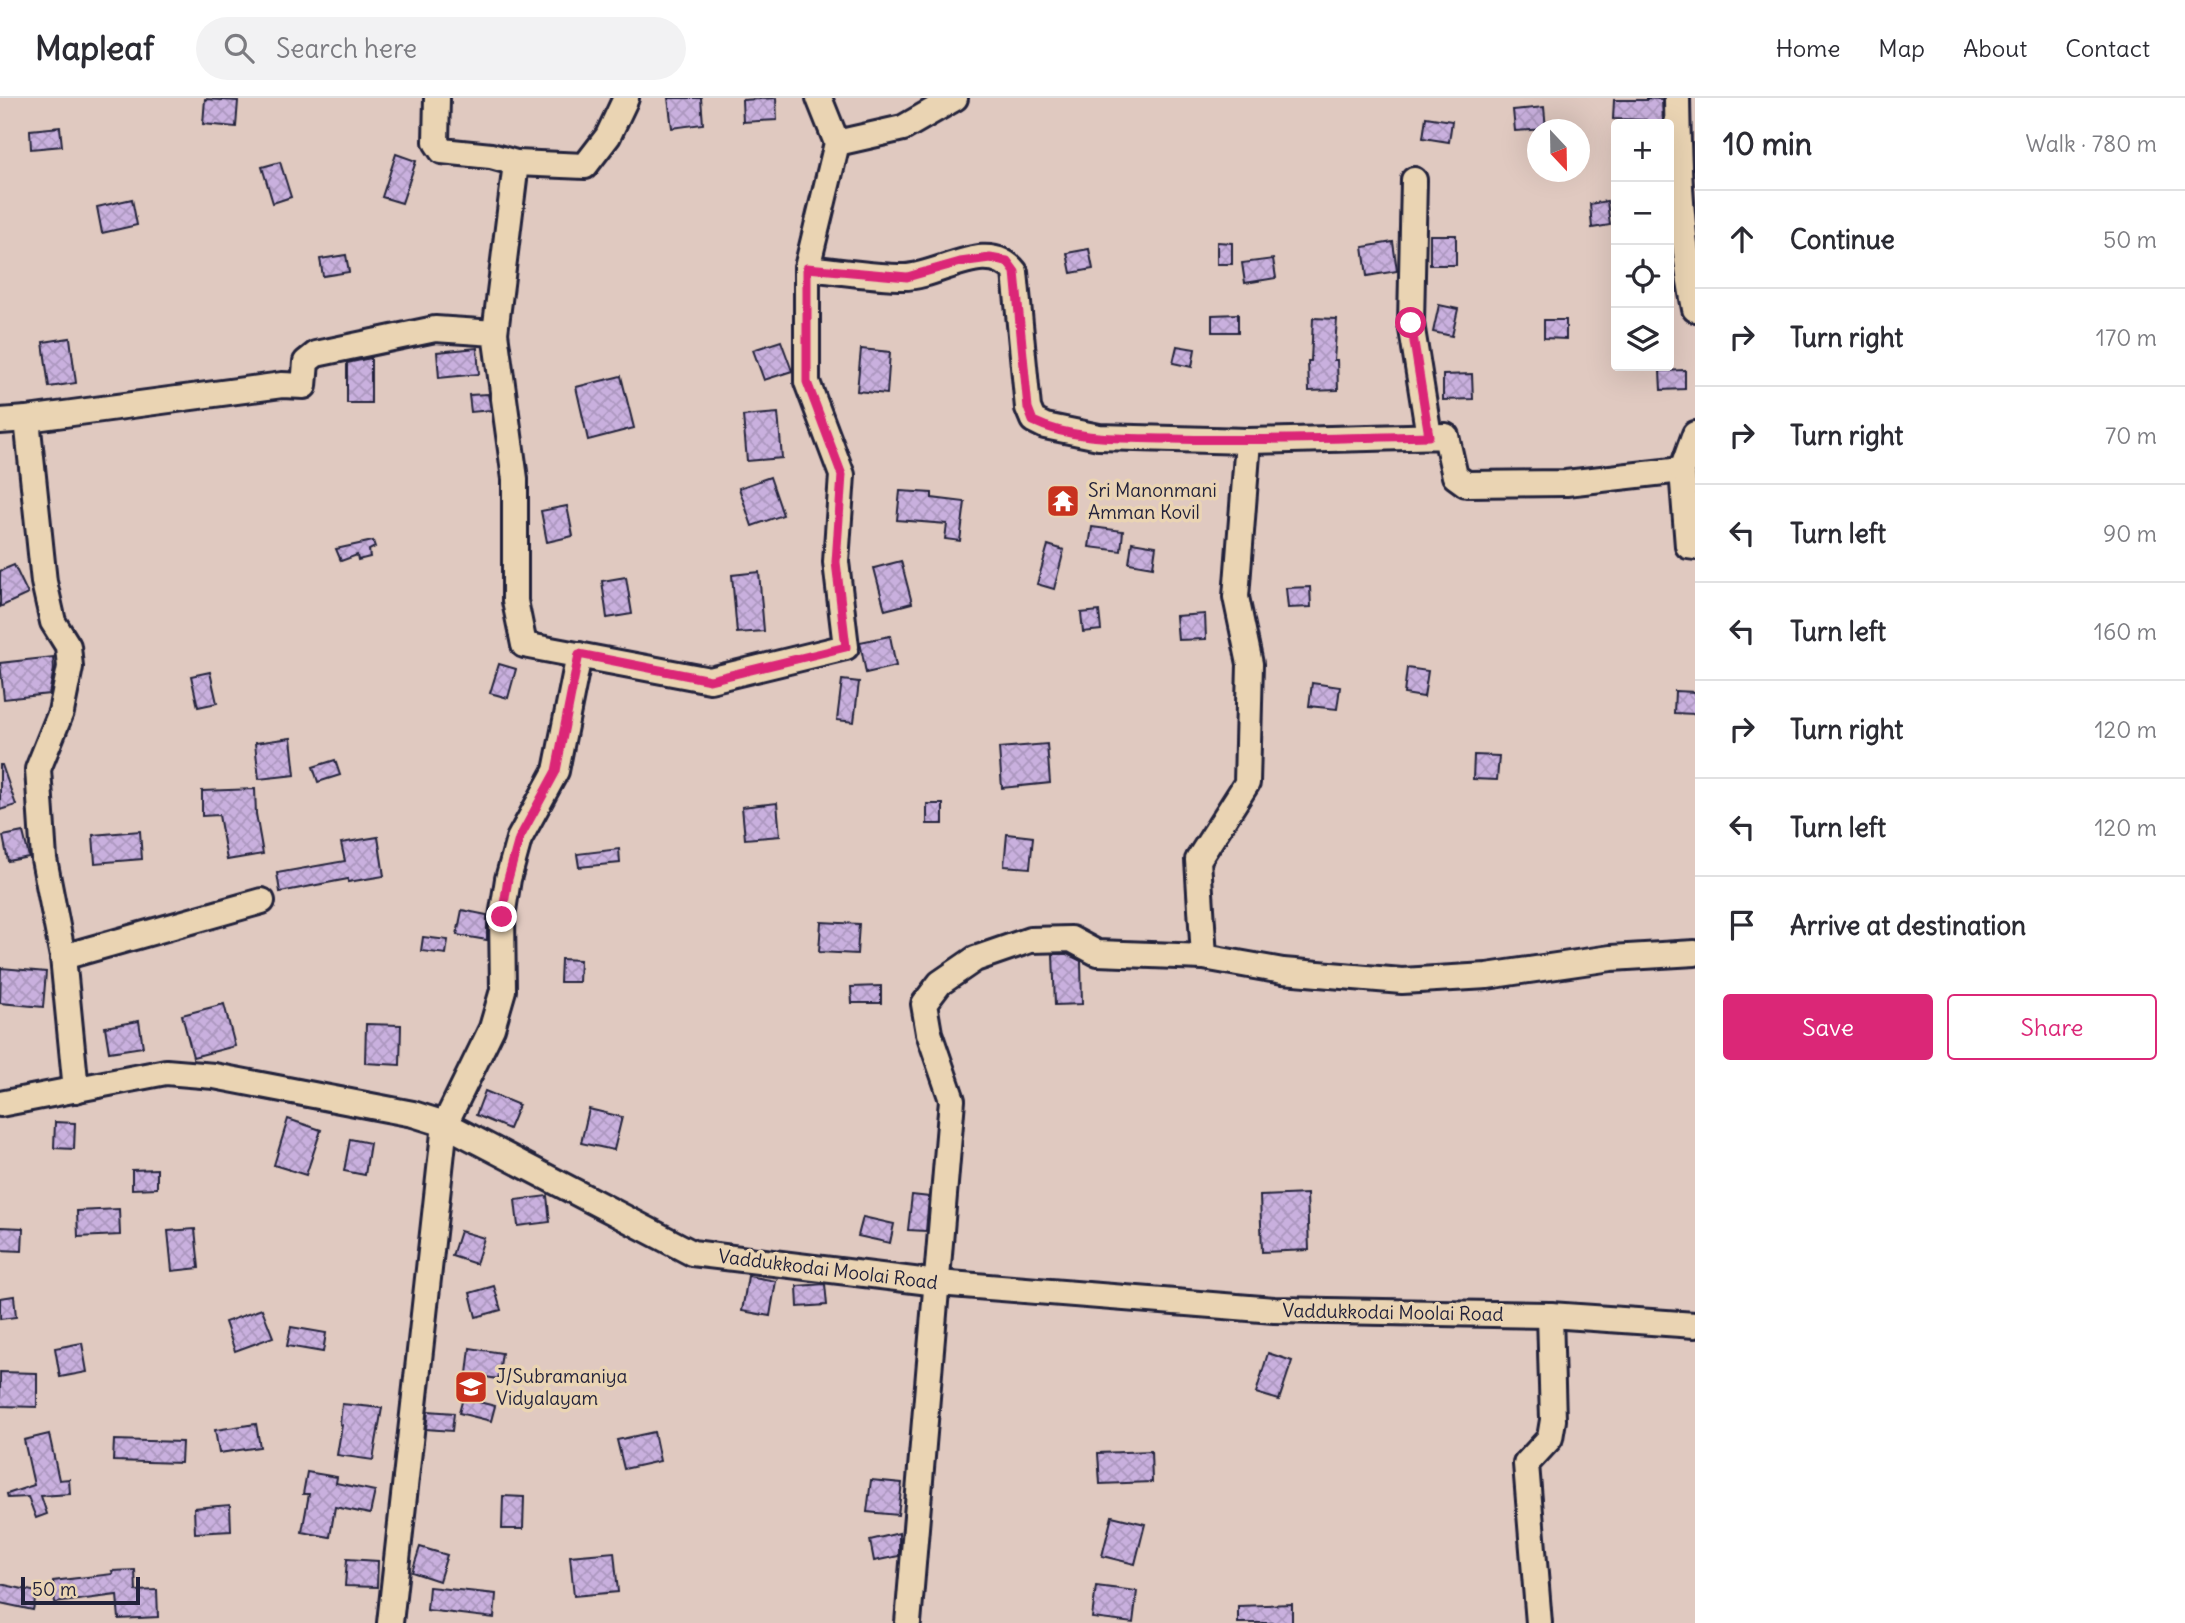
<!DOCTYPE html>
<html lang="en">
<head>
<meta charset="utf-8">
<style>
	:root { --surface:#fff; --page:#f2f2f3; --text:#2b2b33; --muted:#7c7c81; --line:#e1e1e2; --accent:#db2777 }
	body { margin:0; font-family:Delius,sans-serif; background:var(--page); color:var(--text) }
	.controls { position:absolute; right:21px; top:21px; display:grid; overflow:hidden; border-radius:7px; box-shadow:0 7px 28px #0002 }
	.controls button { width:63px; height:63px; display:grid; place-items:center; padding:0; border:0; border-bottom:2px solid var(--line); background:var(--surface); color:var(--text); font:35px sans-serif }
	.compass { position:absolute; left:1527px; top:21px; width:63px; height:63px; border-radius:50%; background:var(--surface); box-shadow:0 7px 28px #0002; rotate:158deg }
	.scale { position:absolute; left:21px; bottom:18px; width:119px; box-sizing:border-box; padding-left:7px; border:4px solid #22223b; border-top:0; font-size:19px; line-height:24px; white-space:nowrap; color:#22223b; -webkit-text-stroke:5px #ead4b3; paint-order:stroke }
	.stop { position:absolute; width:21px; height:21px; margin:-16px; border:5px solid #db2777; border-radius:50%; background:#fff }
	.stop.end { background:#db2777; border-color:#fff; box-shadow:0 2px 7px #0008 }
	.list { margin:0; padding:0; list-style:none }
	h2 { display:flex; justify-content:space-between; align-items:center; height:91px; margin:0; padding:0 28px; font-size:30px }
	h2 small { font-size:23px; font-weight:400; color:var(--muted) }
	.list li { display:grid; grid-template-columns:46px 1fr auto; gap:21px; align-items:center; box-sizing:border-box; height:98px; padding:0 28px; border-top:2px solid var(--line) }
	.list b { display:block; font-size:26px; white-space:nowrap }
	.list em { font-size:23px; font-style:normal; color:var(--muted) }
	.actions { display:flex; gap:14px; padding:21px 28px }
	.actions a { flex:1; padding:16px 0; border:2px solid var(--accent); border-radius:7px; text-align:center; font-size:24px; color:var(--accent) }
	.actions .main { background:var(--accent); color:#fff }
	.icon { flex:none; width:38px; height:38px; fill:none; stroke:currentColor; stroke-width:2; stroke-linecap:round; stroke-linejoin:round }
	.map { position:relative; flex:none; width:1695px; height:1525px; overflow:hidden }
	header { display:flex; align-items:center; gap:42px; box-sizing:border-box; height:98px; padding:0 35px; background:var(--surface); border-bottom:2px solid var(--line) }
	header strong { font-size:33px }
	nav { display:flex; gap:38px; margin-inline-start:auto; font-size:24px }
	.search { width:490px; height:63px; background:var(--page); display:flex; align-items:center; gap:18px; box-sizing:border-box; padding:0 24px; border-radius:38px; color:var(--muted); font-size:26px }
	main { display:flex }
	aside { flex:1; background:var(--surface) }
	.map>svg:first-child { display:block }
	.building { fill:url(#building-cross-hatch); stroke:#22223b; stroke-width:2 }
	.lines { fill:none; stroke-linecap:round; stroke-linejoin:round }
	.minor-casing { stroke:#22223b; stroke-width:30 }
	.minor { stroke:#ead4b3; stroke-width:24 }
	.route { stroke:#db2777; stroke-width:9 }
	.labels { text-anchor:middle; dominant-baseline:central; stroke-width:7; stroke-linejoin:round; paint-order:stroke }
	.poi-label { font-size:19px; fill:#22223b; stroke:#ead4b3; text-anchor:start }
	.street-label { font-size:19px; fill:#22223b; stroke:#ead4b3 }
</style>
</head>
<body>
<header>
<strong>Mapleaf</strong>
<div class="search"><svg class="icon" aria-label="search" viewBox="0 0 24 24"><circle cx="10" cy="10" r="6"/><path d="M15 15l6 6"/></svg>Search here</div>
<nav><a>Home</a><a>Map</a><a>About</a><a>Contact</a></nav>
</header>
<main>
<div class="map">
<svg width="1695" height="1525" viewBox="0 0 1695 1525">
	<defs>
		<pattern id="building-cross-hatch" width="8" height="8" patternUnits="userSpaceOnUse" patternTransform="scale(1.75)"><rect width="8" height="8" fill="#c9b0de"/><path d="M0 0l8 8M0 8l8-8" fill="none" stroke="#ac97bf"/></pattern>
	</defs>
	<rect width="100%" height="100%" fill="#e0c9c0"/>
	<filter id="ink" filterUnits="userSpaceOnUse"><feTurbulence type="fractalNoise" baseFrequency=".0143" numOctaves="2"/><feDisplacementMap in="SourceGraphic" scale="14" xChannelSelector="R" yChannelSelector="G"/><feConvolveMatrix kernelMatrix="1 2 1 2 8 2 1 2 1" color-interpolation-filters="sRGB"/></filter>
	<g filter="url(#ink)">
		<g class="building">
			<polygon points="668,0 701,0 703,26 672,30"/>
			<polygon points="776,0 777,22 743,24 742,2"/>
			<polygon points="1647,0 1662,1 1663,26 1646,25 1646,22 1613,21 1614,2 1647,2"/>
			<polygon points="205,1 238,3 236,29 203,26"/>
			<polygon points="1544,9 1546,31 1515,33 1513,12"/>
			<polygon points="1426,19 1452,23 1449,44 1423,40"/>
			<polygon points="60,29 62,48 31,51 30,32"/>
			<polygon points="396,56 416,63 402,105 382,99"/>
			<polygon points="280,64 291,99 273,105 262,69"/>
			<polygon points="132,101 137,127 102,135 97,109"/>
			<polygon points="1607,103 1610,127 1592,130 1590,106"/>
			<rect x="1430" y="137" width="26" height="30"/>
			<polygon points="1217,144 1232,145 1232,166 1217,166"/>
			<polygon points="1393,144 1397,173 1367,178 1363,149"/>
			<polygon points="1089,151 1093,171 1071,175 1067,155"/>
			<polygon points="346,157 349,174 323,178 320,161"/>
			<polygon points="1273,161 1276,180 1245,185 1242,165"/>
			<polygon points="1439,207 1458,211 1452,238 1433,234"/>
			<polygon points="1238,216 1238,234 1212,234 1212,217"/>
			<polygon points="1313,220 1337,221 1334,262 1337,262 1338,292 1309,293 1308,263 1311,263"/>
			<polygon points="1544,222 1566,222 1566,241 1544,240"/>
			<polygon points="70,240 76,285 49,289 43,244"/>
			<polygon points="781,243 792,273 764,282 753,252"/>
			<polygon points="1177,248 1195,251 1192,269 1173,265"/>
			<polygon points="477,250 479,276 439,280 437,254"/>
			<polygon points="861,251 890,254 887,296 857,293"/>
			<polygon points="371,260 371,305 347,305 347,265"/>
			<polygon points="1685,272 1685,291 1661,292 1660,273"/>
			<polygon points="1472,276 1473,301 1443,302 1443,277"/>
			<polygon points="621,278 634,330 588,342 576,289"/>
			<polygon points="488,296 491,312 471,314 469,297"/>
			<polygon points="778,315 782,360 747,363 743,318"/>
			<polygon points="770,379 783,417 752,428 739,390"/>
			<polygon points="900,393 932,395 932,400 965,404 960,443 945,441 947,426 897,422"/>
			<polygon points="567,408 573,438 547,444 541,413"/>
			<polygon points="1092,429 1123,433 1121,453 1089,449"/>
			<polygon points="373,443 375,449 369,452 370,459 358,462 357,457 341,463 336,451"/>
			<polygon points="1132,444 1156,448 1153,469 1129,465"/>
			<polygon points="1048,447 1064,452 1054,491 1037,486"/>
			<polygon points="901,463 912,505 885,512 874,470"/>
			<polygon points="14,467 28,496 0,509 0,473"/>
			<polygon points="759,474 764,533 737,535 732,477"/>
			<polygon points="626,479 632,516 607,520 602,483"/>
			<polygon points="1310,489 1311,509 1288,510 1286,490"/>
			<polygon points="1099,513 1101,532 1083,534 1081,515"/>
			<polygon points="1205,516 1206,541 1178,542 1176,518"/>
			<polygon points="890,538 896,568 866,575 860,544"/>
			<polygon points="53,559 54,571 49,596 4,601 0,565"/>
			<polygon points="499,566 516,571 508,600 490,595"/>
			<polygon points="1407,570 1428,573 1424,599 1404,596"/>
			<polygon points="210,574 217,605 198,609 191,578"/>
			<polygon points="842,582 859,584 854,624 837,622"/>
			<polygon points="1312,585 1340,589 1337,611 1309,608"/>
			<polygon points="1675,593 1695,594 1695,616 1674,615"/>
			<polygon points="291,640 295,677 259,681 255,645"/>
			<polygon points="1047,646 1050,685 1002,690 999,650"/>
			<polygon points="1474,657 1499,658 1497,682 1473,681"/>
			<polygon points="335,662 340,677 318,684 313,669"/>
			<polygon points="0,667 2,667 16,707 0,712"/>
			<polygon points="255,691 256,716 263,756 227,762 219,717 202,718 202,693"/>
			<polygon points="777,705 780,738 745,741 742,709"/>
			<rect x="927" y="706" width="16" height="20"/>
			<polygon points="140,733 142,761 95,765 93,737"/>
			<polygon points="23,734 29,759 8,763 3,738"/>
			<polygon points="1007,736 1033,739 1030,770 1004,768"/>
			<polygon points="378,739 384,778 348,784 348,781 280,794 277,775 345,763 341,745"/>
			<polygon points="619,751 620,765 579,769 577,756"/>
			<polygon points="462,812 487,817 487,842 457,837"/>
			<polygon points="821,824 859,826 857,856 819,854"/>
			<polygon points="423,839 448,842 446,856 421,853"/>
			<polygon points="1053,856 1067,856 1081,863 1082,906 1055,907"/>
			<polygon points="561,861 580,862 579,884 560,884"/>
			<polygon points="1,870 46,874 43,909 0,905"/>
			<polygon points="881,888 881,905 852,905 851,889"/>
			<polygon points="224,906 235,948 193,959 182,917"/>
			<polygon points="139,923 143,949 109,954 105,929"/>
			<polygon points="366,926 401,927 400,967 365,965"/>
			<polygon points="485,993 519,1007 509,1031 476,1017"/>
			<polygon points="589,1011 622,1019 614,1052 581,1045"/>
			<polygon points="288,1021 321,1032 306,1077 274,1067"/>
			<polygon points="55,1024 75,1025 74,1051 54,1050"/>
			<polygon points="350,1041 370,1045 365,1077 344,1073"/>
			<polygon points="157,1071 157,1090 132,1091 132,1072"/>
			<polygon points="1307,1096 1309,1152 1262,1154 1260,1098"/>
			<polygon points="912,1097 929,1099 926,1133 908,1132"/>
			<polygon points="547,1098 550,1124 518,1128 515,1102"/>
			<polygon points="119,1111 120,1137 78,1139 77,1113"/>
			<polygon points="863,1119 894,1126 890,1145 858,1138"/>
			<polygon points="0,1129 23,1130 22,1153 0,1152"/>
			<polygon points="195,1131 199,1170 172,1173 168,1133"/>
			<polygon points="460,1133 484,1140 476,1166 452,1158"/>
			<polygon points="748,1178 776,1183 770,1218 742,1213"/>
			<polygon points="825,1186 827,1207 798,1209 797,1188"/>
			<polygon points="494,1188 501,1212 476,1219 470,1195"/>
			<polygon points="14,1198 16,1219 0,1221 0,1200"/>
			<polygon points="262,1211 273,1239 235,1253 225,1224"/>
			<polygon points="291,1229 326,1235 323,1254 287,1248"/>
			<polygon points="82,1245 87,1274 60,1279 55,1250"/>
			<polygon points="470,1250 502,1255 498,1281 467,1276"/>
			<polygon points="1268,1255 1292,1263 1279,1302 1256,1295"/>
			<polygon points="0,1274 37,1275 37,1309 0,1308"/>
			<polygon points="463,1300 495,1308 491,1323 459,1315"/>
			<polygon points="342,1306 382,1310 373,1362 337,1357 342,1327 340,1326"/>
			<polygon points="428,1313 454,1315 452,1333 426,1331"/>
			<polygon points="256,1326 260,1349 219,1355 215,1332"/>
			<polygon points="654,1334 660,1363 624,1371 617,1342"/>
			<polygon points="49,1336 59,1382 69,1381 70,1396 41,1398 47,1416 36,1420 28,1399 8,1400 7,1396 34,1387 24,1342"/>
			<polygon points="114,1342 182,1344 181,1365 113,1363"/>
			<polygon points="1151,1353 1152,1384 1100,1386 1098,1355"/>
			<polygon points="307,1374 337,1379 336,1385 375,1393 370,1416 335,1409 330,1439 302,1434 309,1396 303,1396"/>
			<polygon points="871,1382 902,1385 898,1417 867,1414"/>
			<polygon points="503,1398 524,1399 523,1431 502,1431"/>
			<polygon points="230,1407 231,1433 195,1435 194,1410"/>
			<polygon points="1112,1418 1145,1426 1135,1466 1102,1458"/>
			<polygon points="899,1435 899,1458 874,1463 870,1442"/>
			<polygon points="420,1449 447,1457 439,1483 412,1474"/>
			<polygon points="614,1454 618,1494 574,1498 570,1458"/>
			<polygon points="347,1461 378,1463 377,1489 345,1488"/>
			<polygon points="135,1472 136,1493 157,1492 158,1519 119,1521 117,1497 55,1505 53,1483 113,1476 112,1473"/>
			<polygon points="0,1486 37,1494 33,1512 0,1505"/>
			<polygon points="1096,1488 1137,1493 1133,1525 1092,1520"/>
			<polygon points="429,1489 496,1496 494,1520 427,1512"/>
			<polygon points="1292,1506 1292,1525 1238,1525 1238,1508"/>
		</g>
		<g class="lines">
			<defs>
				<g id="minor">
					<polyline points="437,0 436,44 442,53 491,58 516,65 495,235"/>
					<path d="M1677,0C1678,71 1681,141 1695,211"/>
					<polyline points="837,45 903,30 955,0"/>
					<polyline points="516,65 585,68 608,38 626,0"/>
					<polyline points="1414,82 1411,225 1429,338"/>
					<path d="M807,170C839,173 872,179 904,179C939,179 988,139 1015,174L1028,310L1033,322L1045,328L1099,339L1248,343L1446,338L1455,378L1466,386L1566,385L1682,372L1688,448L1695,449"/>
					<polyline points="27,321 44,484 53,524 68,548 70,569 61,614 38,671 44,761 63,859 76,992"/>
					<polyline points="0,323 27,321 282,287 304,288 306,264 316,256 435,231 495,235 515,381 515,503 524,547 710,582 846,549 836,464 842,377 807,284 807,170 837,45 819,0"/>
					<polyline points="1682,372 1695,336"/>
					<polyline points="63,859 262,803"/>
					<polyline points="1204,859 1198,762 1247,685 1250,566 1236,499 1248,343"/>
					<polyline points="0,1006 166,974 214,978 413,1016 445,1026 692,1155 938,1185 1274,1212 1550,1217 1695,1227"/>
					<polyline points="390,1525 445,1026 492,930 503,892 502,819 508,781 519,741 556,673 579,557"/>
					<polyline points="908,1525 952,1002 929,935 924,906 940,885 975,861 1030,842 1071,841 1097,855 1204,859 1283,873 1402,883 1487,878 1611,860 1695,855"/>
					<polyline points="1539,1525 1526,1366 1550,1340 1553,1322 1550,1217"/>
				</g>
			</defs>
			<use href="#minor" class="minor-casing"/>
			<use href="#minor" class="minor"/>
		</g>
	</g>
	<g class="lines" filter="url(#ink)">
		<path class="route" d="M502,819L508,781L519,741L556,673L579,556L710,582L846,549L836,464L842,377L807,284V170L907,179L960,164L990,160L1007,163L1015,174L1028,310L1033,323C1074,343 1126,340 1171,341C1257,343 1342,340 1429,338L1411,225"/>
	</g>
	<defs>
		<symbol id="temple-square" viewBox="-11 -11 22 22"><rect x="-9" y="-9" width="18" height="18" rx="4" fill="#c8321e" stroke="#ead4b3"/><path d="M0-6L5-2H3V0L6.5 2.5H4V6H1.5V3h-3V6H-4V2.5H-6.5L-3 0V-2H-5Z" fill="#fff"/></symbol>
		<symbol id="school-square" viewBox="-11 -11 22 22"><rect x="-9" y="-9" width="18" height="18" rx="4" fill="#c8321e" stroke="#ead4b3"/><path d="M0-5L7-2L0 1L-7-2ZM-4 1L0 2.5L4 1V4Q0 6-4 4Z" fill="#fff"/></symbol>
	</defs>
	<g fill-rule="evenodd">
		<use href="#temple-square" x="1044" y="384" width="38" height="38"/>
		<use href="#school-square" x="452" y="1270" width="38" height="38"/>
	</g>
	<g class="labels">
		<g class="poi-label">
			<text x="1088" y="392">Sri Manonmani<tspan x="1088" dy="22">Amman Kovil</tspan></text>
			<text x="496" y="1278">J/Subramaniya<tspan x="496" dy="22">Vidyalayam</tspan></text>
		</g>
		<g class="street-label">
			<text transform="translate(828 1171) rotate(7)">Vaddukkodai Moolai Road</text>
			<text transform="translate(1393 1214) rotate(1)">Vaddukkodai Moolai Road</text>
		</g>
	</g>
</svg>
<div class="controls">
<button>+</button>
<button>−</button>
<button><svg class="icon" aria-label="locate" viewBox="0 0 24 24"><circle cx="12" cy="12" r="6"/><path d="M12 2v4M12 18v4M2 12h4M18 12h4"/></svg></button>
<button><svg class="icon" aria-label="layers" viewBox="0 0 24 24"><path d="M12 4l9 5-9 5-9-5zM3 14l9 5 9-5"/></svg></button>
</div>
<svg class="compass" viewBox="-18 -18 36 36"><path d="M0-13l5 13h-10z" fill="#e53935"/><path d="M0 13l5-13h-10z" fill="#7c7c81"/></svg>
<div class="scale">50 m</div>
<div class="stop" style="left:1411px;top:225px"></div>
<div class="stop end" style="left:502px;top:819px"></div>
</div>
<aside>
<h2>10 min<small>Walk · 780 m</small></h2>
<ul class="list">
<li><svg class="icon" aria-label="ahead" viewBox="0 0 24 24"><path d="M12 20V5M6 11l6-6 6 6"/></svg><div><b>Continue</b></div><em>50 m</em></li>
<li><svg class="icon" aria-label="right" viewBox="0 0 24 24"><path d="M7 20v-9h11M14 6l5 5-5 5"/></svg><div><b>Turn right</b></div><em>170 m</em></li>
<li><svg class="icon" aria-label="right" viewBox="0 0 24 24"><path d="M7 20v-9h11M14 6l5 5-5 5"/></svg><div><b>Turn right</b></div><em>70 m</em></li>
<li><svg class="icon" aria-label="left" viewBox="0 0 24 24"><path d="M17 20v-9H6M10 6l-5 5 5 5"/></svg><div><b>Turn left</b></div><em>90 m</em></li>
<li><svg class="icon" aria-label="left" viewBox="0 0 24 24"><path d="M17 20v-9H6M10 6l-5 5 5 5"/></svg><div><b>Turn left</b></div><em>160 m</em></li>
<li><svg class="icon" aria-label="right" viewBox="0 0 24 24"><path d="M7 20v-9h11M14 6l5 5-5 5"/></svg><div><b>Turn right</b></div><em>120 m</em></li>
<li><svg class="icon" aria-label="left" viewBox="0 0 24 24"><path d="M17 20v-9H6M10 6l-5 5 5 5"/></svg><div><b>Turn left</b></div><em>120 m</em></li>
<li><svg class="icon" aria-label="arrive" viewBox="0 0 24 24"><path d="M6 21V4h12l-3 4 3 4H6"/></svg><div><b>Arrive at destination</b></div></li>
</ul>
<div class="actions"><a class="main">Save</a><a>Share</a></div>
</aside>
</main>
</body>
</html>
